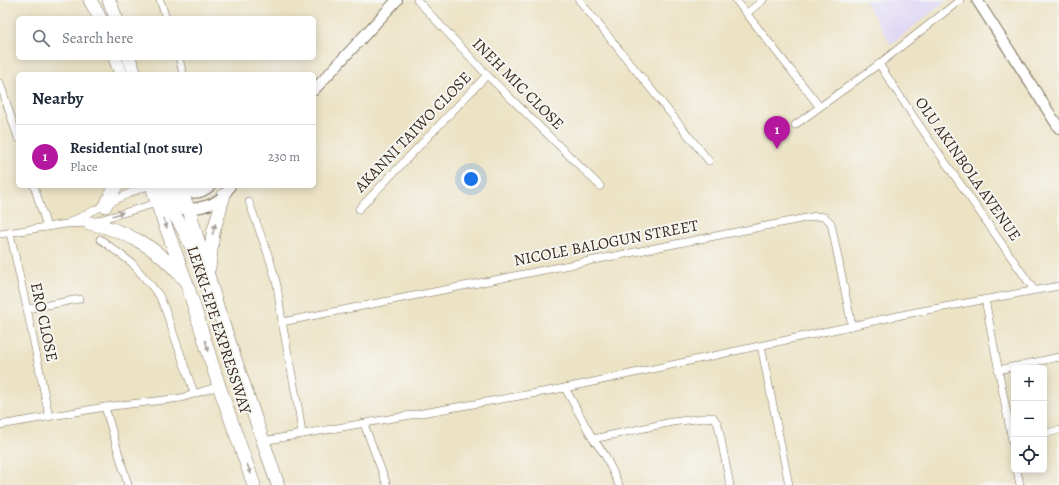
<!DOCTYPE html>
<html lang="en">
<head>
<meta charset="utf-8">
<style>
	:root { --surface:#fff; --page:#f6f6f7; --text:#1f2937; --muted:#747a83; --line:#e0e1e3; --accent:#b5179e }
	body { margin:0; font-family:Alegreya,serif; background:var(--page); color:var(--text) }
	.controls { position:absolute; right:12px; bottom:12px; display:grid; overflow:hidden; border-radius:6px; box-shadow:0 2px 10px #0003 }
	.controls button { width:36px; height:36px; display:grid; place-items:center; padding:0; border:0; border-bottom:1px solid var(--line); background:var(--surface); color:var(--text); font:20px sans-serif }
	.you { position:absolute; left:471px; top:179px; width:14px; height:14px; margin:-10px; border:3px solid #fff; border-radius:50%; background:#1a73e8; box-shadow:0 0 0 6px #1a73e833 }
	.badge { display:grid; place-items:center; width:26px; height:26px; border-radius:50%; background:var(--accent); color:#fff; font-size:13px; font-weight:700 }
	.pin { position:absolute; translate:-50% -33px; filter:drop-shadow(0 1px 2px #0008) }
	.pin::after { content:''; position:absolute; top:21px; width:14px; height:12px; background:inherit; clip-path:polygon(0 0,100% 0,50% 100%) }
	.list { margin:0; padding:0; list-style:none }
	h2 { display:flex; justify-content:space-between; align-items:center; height:52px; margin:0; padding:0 16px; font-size:17px }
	h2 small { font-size:13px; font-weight:400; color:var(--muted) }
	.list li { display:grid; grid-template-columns:26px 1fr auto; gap:12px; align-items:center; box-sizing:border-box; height:64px; padding:0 16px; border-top:1px solid var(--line) }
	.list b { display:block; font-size:15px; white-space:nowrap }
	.list p { margin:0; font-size:13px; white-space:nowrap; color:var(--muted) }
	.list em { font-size:13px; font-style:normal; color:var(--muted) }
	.icon { flex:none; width:22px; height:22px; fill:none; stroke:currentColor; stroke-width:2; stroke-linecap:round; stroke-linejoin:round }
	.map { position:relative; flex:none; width:1059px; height:485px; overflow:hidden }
	.search { position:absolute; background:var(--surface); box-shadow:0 2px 10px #0003; left:16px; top:16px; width:300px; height:44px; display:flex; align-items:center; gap:10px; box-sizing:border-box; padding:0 14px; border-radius:6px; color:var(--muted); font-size:15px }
	.panel { position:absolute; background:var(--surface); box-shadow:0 2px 10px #0003; left:16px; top:72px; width:300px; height:116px; border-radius:6px }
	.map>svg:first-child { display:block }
	.built { fill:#ddd5f6 }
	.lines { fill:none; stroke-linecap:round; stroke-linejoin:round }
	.street-casing { stroke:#796b58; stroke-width:8 }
	.secondary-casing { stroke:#796b58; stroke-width:12 }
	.highway-casing { stroke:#796b58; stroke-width:14 }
	.street { stroke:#fff; stroke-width:7 }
	.secondary { stroke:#fff; stroke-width:10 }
	.highway { stroke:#fff; stroke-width:13 }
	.oneway { fill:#a79f9a }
	.labels { text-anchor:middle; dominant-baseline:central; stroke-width:4; stroke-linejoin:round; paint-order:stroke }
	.street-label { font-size:16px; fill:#3b2a1e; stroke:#f6f6f2 }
</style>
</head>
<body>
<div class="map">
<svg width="1059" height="485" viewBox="0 0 1059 485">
	<rect width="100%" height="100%" fill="#f6f6f2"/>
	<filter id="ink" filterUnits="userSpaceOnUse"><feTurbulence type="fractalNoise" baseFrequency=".025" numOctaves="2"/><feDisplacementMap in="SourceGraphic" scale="8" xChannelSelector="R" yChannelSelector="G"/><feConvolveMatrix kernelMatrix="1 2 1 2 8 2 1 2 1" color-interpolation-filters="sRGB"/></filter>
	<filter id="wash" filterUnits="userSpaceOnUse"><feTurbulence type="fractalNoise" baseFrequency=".012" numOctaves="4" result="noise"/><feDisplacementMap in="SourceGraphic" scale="16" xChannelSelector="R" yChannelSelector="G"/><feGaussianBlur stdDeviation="0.9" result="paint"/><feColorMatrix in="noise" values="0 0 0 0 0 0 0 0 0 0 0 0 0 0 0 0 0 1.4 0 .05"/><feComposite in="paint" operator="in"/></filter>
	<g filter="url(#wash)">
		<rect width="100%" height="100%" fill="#ece3c5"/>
		<polygon class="built" points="864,0 947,0 891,44"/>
	</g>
	<g filter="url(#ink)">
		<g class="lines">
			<defs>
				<g id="street">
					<polyline points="160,0 166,18"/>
					<polyline points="417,0 487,75 600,186"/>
					<polyline points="579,0 709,161"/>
					<polyline points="736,0 819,106"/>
					<polyline points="747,13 763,0"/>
					<polyline points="179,58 183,74"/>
					<polyline points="879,64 913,116 1034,290"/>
					<polyline points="0,83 18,138"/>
					<polyline points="795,125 879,64 960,0"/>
					<polyline points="34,186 47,227"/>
					<polyline points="249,202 270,260 277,285 282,322 299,412 302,434"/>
					<polyline points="359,209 487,75"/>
					<polyline points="70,222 132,192 148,186"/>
					<polyline points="10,233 27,309 49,416"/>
					<polyline points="0,234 66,224 89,223 157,203"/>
					<polyline points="100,239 132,263 159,295 165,309 194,393"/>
					<polyline points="985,299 1014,451"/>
					<polyline points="27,309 79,299"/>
					<polyline points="282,322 816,216 825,217 831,223 852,326"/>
					<polyline points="761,346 789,485"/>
					<polyline points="998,370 1059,357"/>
					<polyline points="565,388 593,439 605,455 619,485"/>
					<polyline points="105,407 128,485"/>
					<polyline points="364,424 387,485"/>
					<polyline points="0,425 105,407 181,398 219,386"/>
					<polyline points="1044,434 1059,430"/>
					<polyline points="593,439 672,422 713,417 718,424 730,485"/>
					<polyline points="263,441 565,388 911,313 1059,286"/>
					<polyline points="1017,470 1020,485"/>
				</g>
				<g id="secondary">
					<polyline points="977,0 1059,128"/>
					<polyline points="314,90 397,0"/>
					<path d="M176,189C190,193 199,196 210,186"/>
					<path d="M165,206C182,212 213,209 225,194C227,192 228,189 230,186"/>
				</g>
				<g id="highway">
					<polyline points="90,0 100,18"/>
					<polyline points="109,0 116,18"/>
					<polyline points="115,58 121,74"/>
					<polyline points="129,58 135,74"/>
					<polyline points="152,186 157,203 187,284 219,386 254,485"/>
					<polyline points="168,186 183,203"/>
					<polyline points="179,186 189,210 218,309 278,485"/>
					<path d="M157,190C172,209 186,231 194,254"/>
					<polyline points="105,206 116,186"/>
					<path d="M89,223C125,230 158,248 181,276"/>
					<polyline points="209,268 213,233 224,195"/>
				</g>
			</defs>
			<use href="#street" class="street-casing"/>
			<use href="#secondary" class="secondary-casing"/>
			<use href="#highway" class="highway-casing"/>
			<use href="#street" class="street"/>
			<use href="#secondary" class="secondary"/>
			<use href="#highway" class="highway"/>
		</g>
		<defs><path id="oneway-solid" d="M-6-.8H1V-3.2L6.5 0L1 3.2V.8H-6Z"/></defs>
		<g class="oneway">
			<use href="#oneway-solid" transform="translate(118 214) rotate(-17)"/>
			<use href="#oneway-solid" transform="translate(165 223) rotate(70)"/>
			<use href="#oneway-solid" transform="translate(214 229) rotate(-74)"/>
			<use href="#oneway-solid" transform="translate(207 346) rotate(73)"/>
			<use href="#oneway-solid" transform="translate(249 469) rotate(70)"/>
		</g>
	</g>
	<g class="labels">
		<g class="street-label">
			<text transform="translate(518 84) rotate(45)">INEH MIC CLOSE</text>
			<text transform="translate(413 132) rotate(-46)">AKANNI TAIWO CLOSE</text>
			<text transform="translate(968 169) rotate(55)">OLU AKINBOLA AVENUE</text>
			<text transform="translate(606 243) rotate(-11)">NICOLE BALOGUN STREET</text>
			<text transform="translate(44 322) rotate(78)">ERO CLOSE</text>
			<text transform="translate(219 330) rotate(72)">LEKKI-EPE EXPRESSWAY</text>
		</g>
	</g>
</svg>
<div class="controls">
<button>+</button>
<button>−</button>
<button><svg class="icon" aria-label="locate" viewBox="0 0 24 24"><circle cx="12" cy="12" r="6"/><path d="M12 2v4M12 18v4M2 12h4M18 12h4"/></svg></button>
</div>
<div class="you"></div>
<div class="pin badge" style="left:777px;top:149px">1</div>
<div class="search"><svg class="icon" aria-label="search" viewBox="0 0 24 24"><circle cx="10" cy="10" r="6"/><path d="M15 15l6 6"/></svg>Search here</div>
<section class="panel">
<h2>Nearby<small></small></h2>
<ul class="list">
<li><span class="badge">1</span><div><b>Residential (not sure)</b><p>Place</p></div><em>230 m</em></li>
</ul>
</section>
</div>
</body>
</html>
